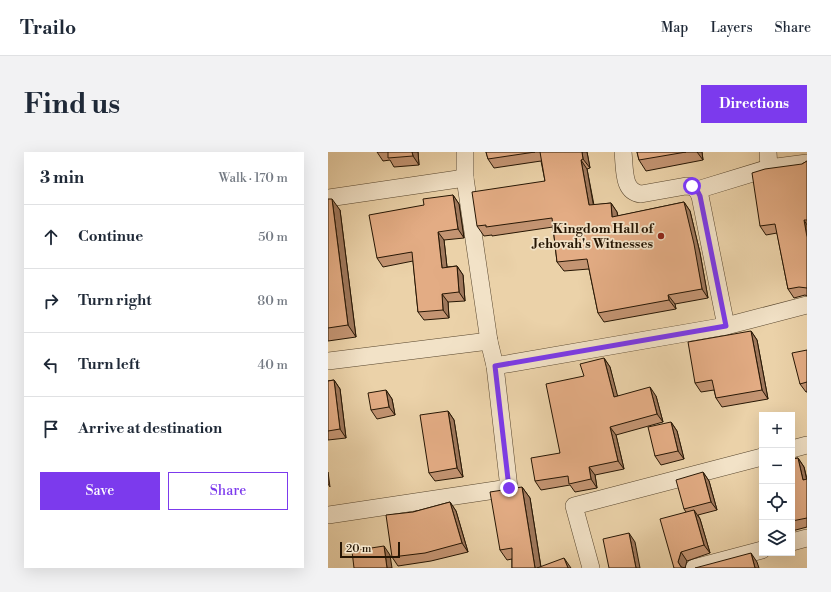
<!DOCTYPE html>
<html lang="en">
<head>
<meta charset="utf-8">
<style>
	:root { --surface:#fff; --page:#f2f2f3; --text:#1f2937; --muted:#747a83; --line:#e0e1e3; --accent:#7c3aed }
	body { margin:0; font-family:"Libre Bodoni",serif; background:var(--page); color:var(--text) }
	.controls { position:absolute; right:12px; bottom:12px; display:grid; overflow:hidden; border-radius:0px; box-shadow:0 4px 16px #0002 }
	.controls button { width:36px; height:36px; display:grid; place-items:center; padding:0; border:0; border-bottom:1px solid var(--line); background:var(--surface); color:var(--text); font:20px sans-serif }
	.scale { position:absolute; left:12px; bottom:10px; width:60px; box-sizing:border-box; padding-left:4px; border:2px solid #261604; border-top:0; font-size:11px; line-height:14px; white-space:nowrap; color:#261604; -webkit-text-stroke:3px #f2e2c7; paint-order:stroke }
	.stop { position:absolute; width:12px; height:12px; margin:-9px; border:3px solid #7c3aed; border-radius:50%; background:#fff }
	.stop.end { background:#7c3aed; border-color:#fff; box-shadow:0 1px 4px #0008 }
	.list { margin:0; padding:0; list-style:none }
	h2 { display:flex; justify-content:space-between; align-items:center; height:52px; margin:0; padding:0 16px; font-size:17px }
	h2 small { font-size:13px; font-weight:400; color:var(--muted) }
	.list li { display:grid; grid-template-columns:26px 1fr auto; gap:12px; align-items:center; box-sizing:border-box; height:64px; padding:0 16px; border-top:1px solid var(--line) }
	.list b { display:block; font-size:15px; white-space:nowrap }
	.list em { font-size:13px; font-style:normal; color:var(--muted) }
	.actions { display:flex; gap:8px; padding:12px 16px }
	.actions a { flex:1; padding:9px 0; border:1px solid var(--accent); border-radius:0px; text-align:center; font-size:14px; color:var(--accent) }
	.actions .main { background:var(--accent); color:#fff }
	.icon { flex:none; width:22px; height:22px; fill:none; stroke:currentColor; stroke-width:2; stroke-linecap:round; stroke-linejoin:round }
	.map { position:relative; flex:none; width:479px; height:416px; overflow:hidden; border-radius:0px }
	header { display:flex; align-items:center; gap:24px; box-sizing:border-box; height:56px; padding:0 20px; background:var(--surface); border-bottom:1px solid var(--line) }
	header strong { font-size:19px }
	nav { display:flex; gap:22px; margin-inline-start:auto; font-size:14px }
	.intro { display:flex; align-items:center; justify-content:space-between; box-sizing:border-box; height:96px; padding:0 24px }
	h1 { margin:0; font-size:28px }
	.button { padding:10px 18px; border-radius:0px; background:var(--accent); color:#fff; font-size:14px; font-weight:700 }
	main { display:flex; gap:24px; padding:0 24px }
	aside { flex:1; background:var(--surface); border-radius:0px; box-shadow:0 4px 16px #0002 }
	.map>svg:first-child { display:block }
	.lines { fill:none; stroke-linecap:round; stroke-linejoin:round }
	.minor-casing { stroke:#57452d; stroke-width:18 }
	.minor { stroke:#f2e2c7; stroke-width:17 }
	.wall { fill:#c39472; stroke:#261604 }
	.shaded-wall { fill:#9f785c; stroke:#261604 }
	.building { fill:#e3ac84; stroke:#261604 }
	.route { stroke:#7c3aed; stroke-width:5 }
	.poi-dot { fill:#8f2418; stroke:#f2e2c7; stroke-width:1.5 }
	.labels { text-anchor:middle; dominant-baseline:central; stroke-width:3.5; stroke-linejoin:round; paint-order:stroke }
	.poi-label { font-size:13px; font-weight:bold; fill:#261604; stroke:#f2e2c7; text-anchor:end }
</style>
</head>
<body>
<header>
<strong>Trailo</strong>
<nav><a>Map</a><a>Layers</a><a>Share</a></nav>
</header>
<div class="intro"><h1>Find us</h1><a class="button">Directions</a></div>
<main>
<aside>
<h2>3 min<small>Walk · 170 m</small></h2>
<ul class="list">
<li><svg class="icon" aria-label="ahead" viewBox="0 0 24 24"><path d="M12 20V5M6 11l6-6 6 6"/></svg><div><b>Continue</b></div><em>50 m</em></li>
<li><svg class="icon" aria-label="right" viewBox="0 0 24 24"><path d="M7 20v-9h11M14 6l5 5-5 5"/></svg><div><b>Turn right</b></div><em>80 m</em></li>
<li><svg class="icon" aria-label="left" viewBox="0 0 24 24"><path d="M17 20v-9H6M10 6l-5 5 5 5"/></svg><div><b>Turn left</b></div><em>40 m</em></li>
<li><svg class="icon" aria-label="arrive" viewBox="0 0 24 24"><path d="M6 21V4h12l-3 4 3 4H6"/></svg><div><b>Arrive at destination</b></div></li>
</ul>
<div class="actions"><a class="main">Save</a><a>Share</a></div>
</aside>
<div class="map">
<svg width="479" height="416" viewBox="0 0 479 416">
	<rect width="100%" height="100%" fill="#ebd2a9"/>
	<filter id="stains"><feTurbulence type="fractalNoise" baseFrequency=".005" numOctaves="4"/><feColorMatrix values="0 0 0 0 .2 0 0 0 0 .09 0 0 0 0 .02 0 0 0 .5 -.17"/></filter>
	<radialGradient id="worn" r=".72"><stop offset=".6" stop-color="#630" stop-opacity="0"/><stop offset="1" stop-color="#630" stop-opacity=".3"/></radialGradient>
	<g class="lines">
		<defs>
			<g id="minor">
				<polyline points="137,0 137,26 161,189 167,214 398,174 479,153"/>
				<path d="M295,0C297,16 294,40 313,42L358,34C366,34 369,37 372,44L398,174"/>
				<polyline points="440,0 441,16 479,11"/>
				<polyline points="369,38 441,16"/>
				<polyline points="0,46 137,26"/>
				<polyline points="0,209 161,189"/>
				<polyline points="464,297 479,293"/>
				<polyline points="0,363 181,336 167,214"/>
				<polyline points="464,390 479,386"/>
				<polyline points="263,416 246,354 434,305"/>
				<polyline points="366,416 434,398"/>
			</g>
		</defs>
		<use href="#minor" class="minor-casing"/>
		<use href="#minor" class="minor"/>
	</g>
	<g class="wall">
		<polygon points="49,0 90,0 91,13 66,15 62,8 55,9"/>
		<polygon points="158,0 259,0 262,16 259,17 266,53 283,51 289,60 290,64 356,50 362,59 372,101 380,146 347,152 348,157 276,170 270,161 261,117 236,119 229,110 225,75 164,84 164,83 156,84 149,74 217,29 213,9 166,16 160,7"/>
		<polygon points="309,0 374,0 375,8 318,19 311,8"/>
		<polygon points="479,9 479,144 477,143 466,146 460,137 449,81 438,83 432,74 474,12"/>
		<polygon points="125,43 131,52 136,86 116,88 119,115 129,114 135,123 137,149 120,150 121,166 96,168 90,160 85,109 55,115 49,106 96,53"/>
		<polygon points="0,47 12,58 28,185 0,189"/>
		<polygon points="423,179 429,188 440,247 394,255 388,246 386,238 373,240 367,231"/>
		<polygon points="479,198 479,240 478,240 472,232"/>
		<polygon points="276,206 282,215 289,244 328,244 335,270 288,283 296,317 267,323 269,336 247,340 242,333 213,338 207,329 232,301 256,224"/>
		<polygon points="6,228 12,237 18,286 0,288 0,229"/>
		<polygon points="58,238 64,247 67,263 49,267 43,258"/>
		<polygon points="120,259 126,268 135,325 107,329 101,321"/>
		<polygon points="343,270 349,279 356,307 333,313 327,304"/>
		<polygon points="470,306 476,315 479,327 479,375 464,379 464,307"/>
		<polygon points="375,320 381,329 389,358 370,363 372,367 382,401 359,409 346,416 358,360 356,357"/>
		<polygon points="194,335 202,346 213,415 243,416 184,416 184,407 179,408 172,398"/>
		<polygon points="122,350 128,359 140,400 103,409 70,414 64,405 85,360"/>
	</g>
	<g class="shaded-wall">
		<polygon points="84,0 90,0 91,13 85,4"/>
		<polygon points="254,0 259,0 262,16 255,7"/>
		<polygon points="369,0 374,0 375,8"/>
		<polygon points="253,8 259,17 267,62 261,53"/>
		<polygon points="125,43 131,52 136,86 130,77"/>
		<polygon points="4,47 12,58 28,185 20,173"/>
		<polygon points="356,50 362,59 372,101 380,146 374,137"/>
		<polygon points="283,51 289,60 291,75 284,65"/>
		<polygon points="476,68 479,73 479,85"/>
		<polygon points="110,80 116,88 120,124 114,116"/>
		<polygon points="129,114 135,123 137,149 131,140"/>
		<polygon points="114,142 120,150 121,166 115,158"/>
		<polygon points="340,143 347,152 348,157 341,148"/>
		<polygon points="423,179 429,188 440,247 434,238"/>
		<polygon points="276,206 282,215 292,253 286,245"/>
		<polygon points="6,228 12,237 18,286 12,277"/>
		<polygon points="322,235 328,244 335,270 329,262"/>
		<polygon points="58,238 64,247 67,263 61,255"/>
		<polygon points="120,259 126,268 135,325 129,316"/>
		<polygon points="343,270 349,279 356,307 350,299"/>
		<polygon points="282,275 288,283 296,317 290,309"/>
		<polygon points="470,306 476,315 479,329 475,328"/>
		<polygon points="261,315 267,323 269,336 263,327"/>
		<polygon points="0,320 2,335 0,332"/>
		<polygon points="375,320 381,329 389,358 383,350"/>
		<polygon points="194,335 202,346 213,416 207,416"/>
		<polygon points="122,350 128,359 140,400 134,391"/>
		<polygon points="366,358 372,367 382,401 376,393"/>
		<polygon points="301,381 307,390 312,416 308,416"/>
		<polygon points="56,394 62,403 64,416 59,416"/>
		<polygon points="353,400 359,409 357,416 354,416 350,410"/>
		<polygon points="423,401 429,410 431,416 427,416"/>
		<polygon points="236,406 243,416 240,416"/>
	</g>
	<g class="building">
		<polygon points="60,0 84,0 85,4 60,6"/>
		<polygon points="158,0 207,0 160,7"/>
		<polygon points="212,0 254,0 255,7 253,8 261,53 283,51 284,65 356,50 366,92 374,137 340,143 341,148 270,161 259,107 229,110 224,66 158,75 158,73 149,74 144,40 217,29"/>
		<polygon points="309,0 358,0 311,8"/>
		<polygon points="479,9 479,68 476,68 479,85 479,136 471,135 460,137 447,72 432,74 424,21 437,17 474,12"/>
		<polygon points="125,43 130,77 110,80 114,116 129,114 131,140 114,142 115,158 90,160 84,100 49,106 41,63 96,53 95,47"/>
		<polygon points="0,47 4,47 20,173 0,176"/>
		<polygon points="423,179 434,238 388,246 384,228 367,231 360,190"/>
		<polygon points="479,198 479,230 472,232 464,201"/>
		<polygon points="276,206 286,245 322,235 329,262 282,275 290,309 261,315 263,327 241,332 240,324 207,329 203,306 232,301 218,232 256,224 252,212"/>
		<polygon points="6,228 12,277 0,279 0,229"/>
		<polygon points="58,238 61,255 43,258 40,241"/>
		<polygon points="120,259 129,316 101,321 92,263"/>
		<polygon points="343,270 350,299 327,304 320,275"/>
		<polygon points="470,306 475,328 479,327 479,366 464,369 464,307"/>
		<polygon points="375,320 383,350 356,357 348,328"/>
		<polygon points="194,335 207,416 184,416 184,396 172,398 162,340"/>
		<polygon points="122,350 134,391 97,401 64,405 58,363 85,360"/>
		<polygon points="366,358 376,393 353,400 350,410 353,415 358,416 346,416 332,367"/>
		<polygon points="301,381 308,416 281,416 275,387"/>
		<polygon points="56,394 59,416 26,416 24,399"/>
		<polygon points="423,401 427,416 367,416"/>
		<polygon points="236,406 240,416 209,416"/>
	</g>
	<g class="lines">
		<polyline class="route" points="181,336 167,214 398,174 372,44 369,38 364,34"/>
	</g>
	<circle class="poi-dot" cx="333" cy="84" r="4"/>
	<g class="labels">
		<g class="poi-label">
			<text x="325" y="77">Kingdom Hall of<tspan x="325" dy="15">Jehovah's Witnesses</tspan></text>
		</g>
	</g>
	<rect width="100%" height="100%" filter="url(#stains)"/>
	<rect width="100%" height="100%" fill="url(#worn)"/>
</svg>
<div class="controls">
<button>+</button>
<button>−</button>
<button><svg class="icon" aria-label="locate" viewBox="0 0 24 24"><circle cx="12" cy="12" r="6"/><path d="M12 2v4M12 18v4M2 12h4M18 12h4"/></svg></button>
<button><svg class="icon" aria-label="layers" viewBox="0 0 24 24"><path d="M12 4l9 5-9 5-9-5zM3 14l9 5 9-5"/></svg></button>
</div>
<div class="scale">20 m</div>
<div class="stop" style="left:364px;top:34px"></div>
<div class="stop end" style="left:181px;top:336px"></div>
</div>
</main>
</body>
</html>
